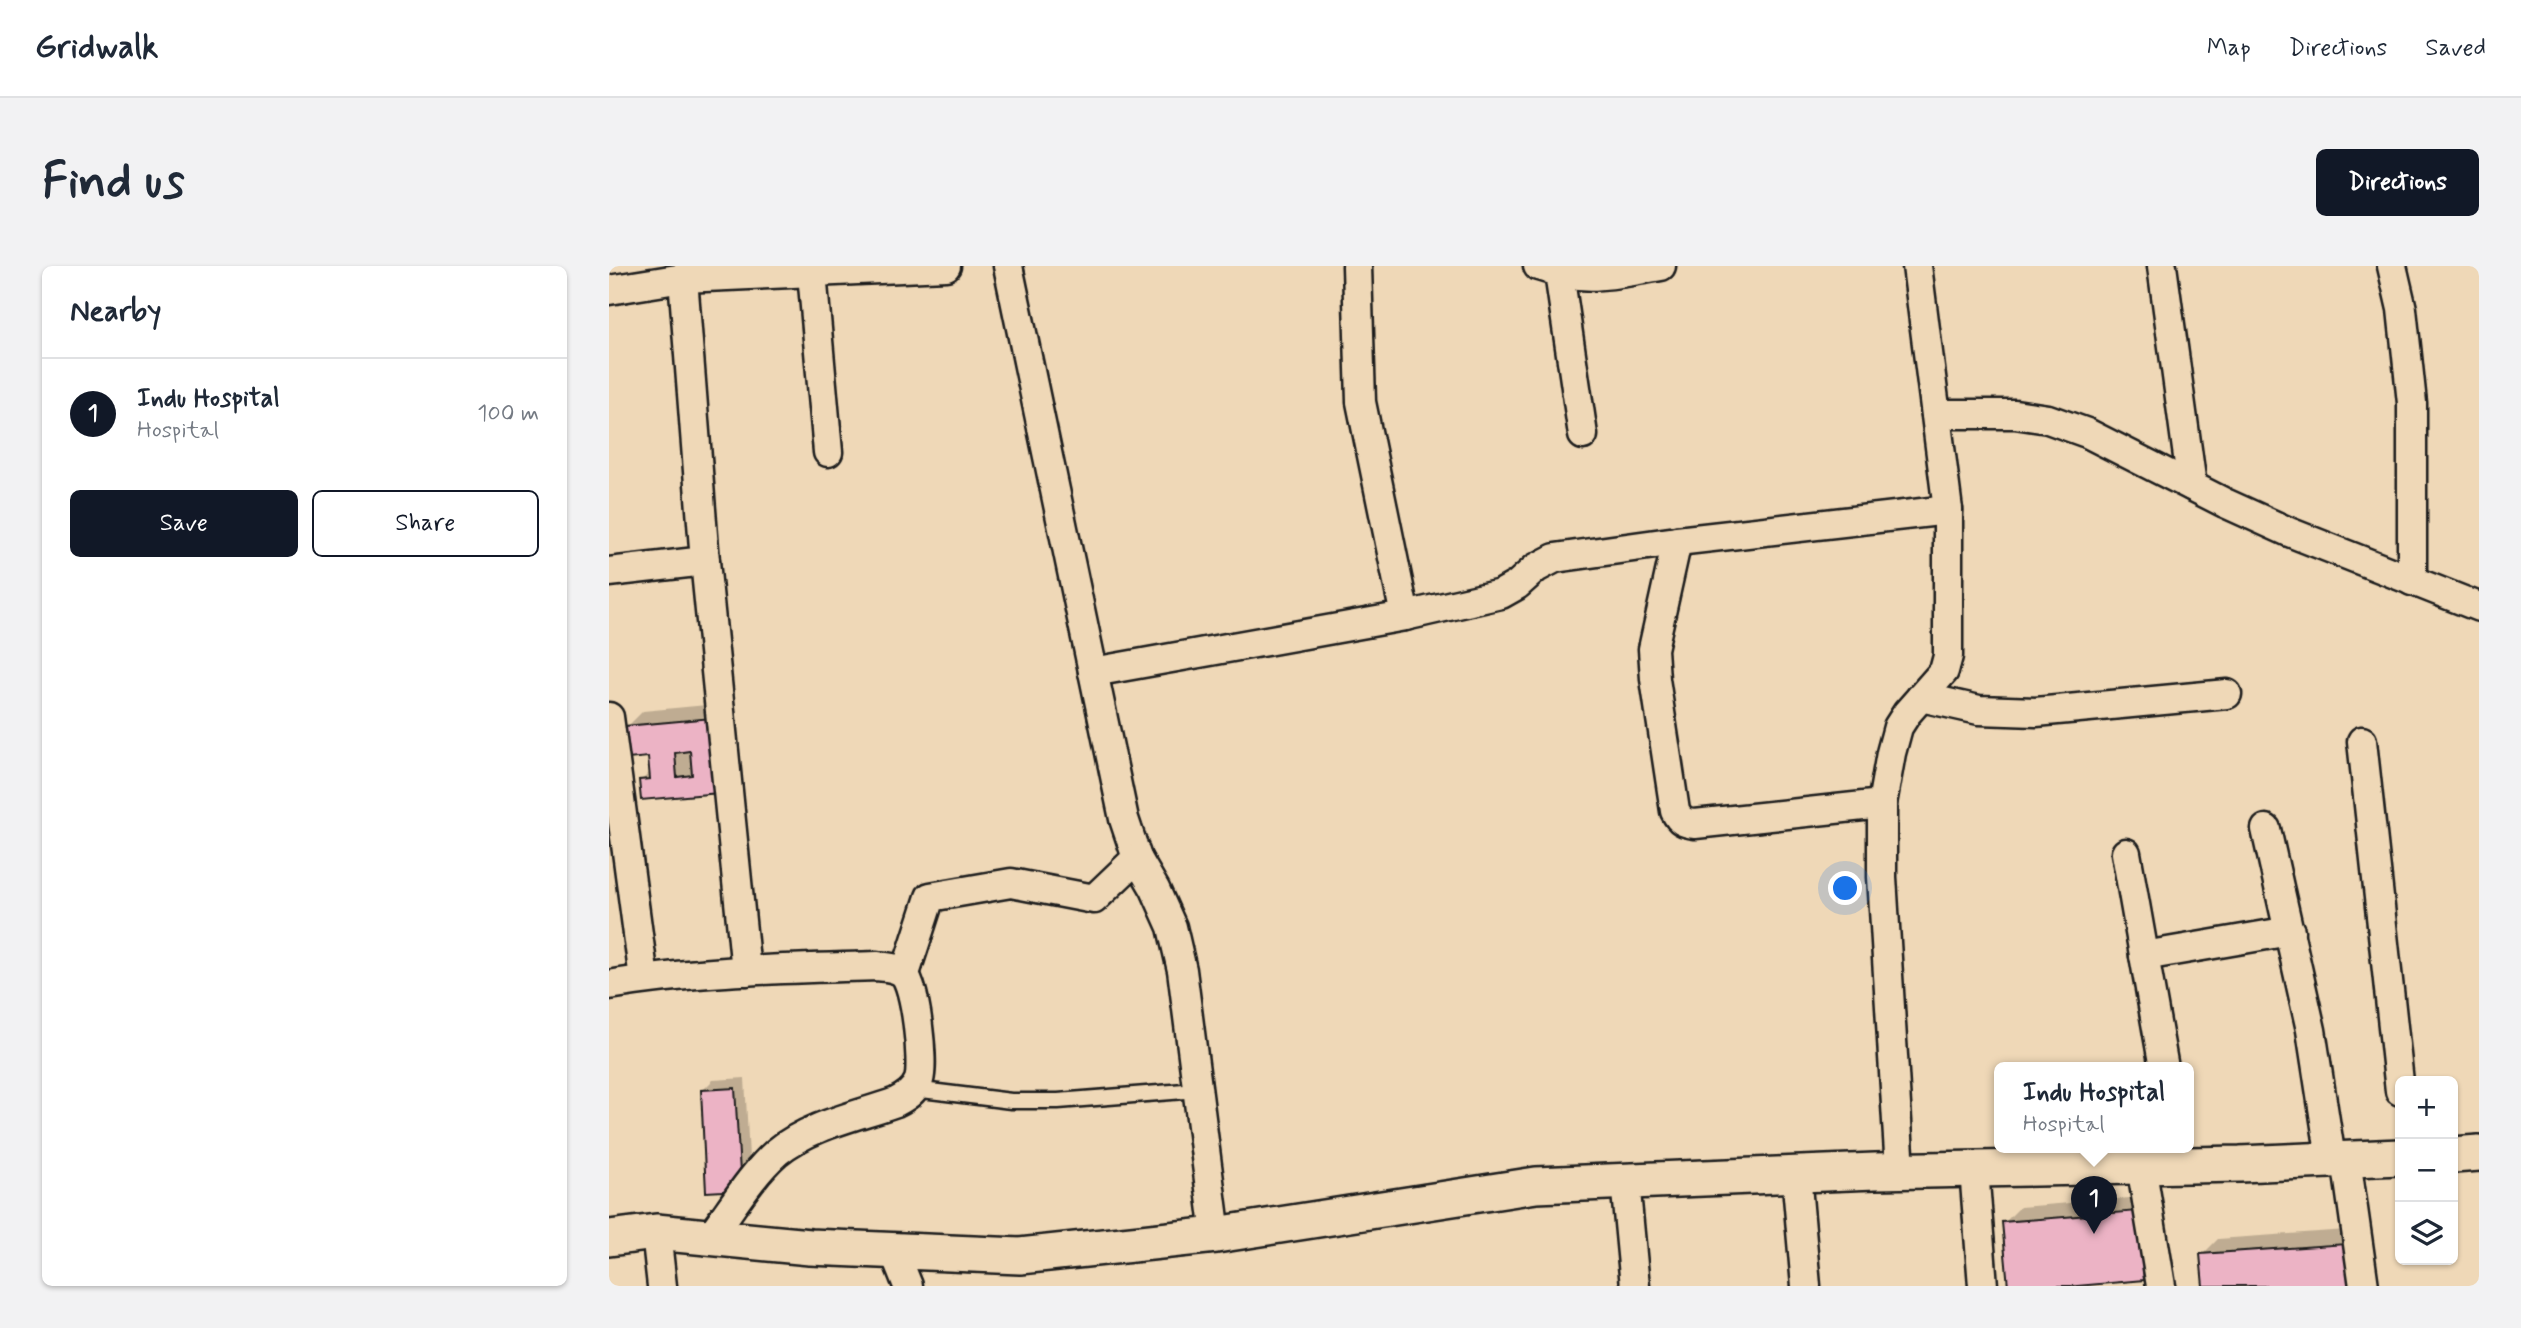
<!DOCTYPE html>
<html lang="en">
<head>
<meta charset="utf-8">
<style>
	:root { --surface:#fff; --page:#f2f2f3; --text:#1f2937; --muted:#747a83; --line:#e0e1e3; --accent:#111827 }
	body { margin:0; font-family:Mynerve,sans-serif; background:var(--page); color:var(--text) }
	.controls { position:absolute; right:21px; bottom:21px; display:grid; overflow:hidden; border-radius:10px; box-shadow:0 2px 5px #0004 }
	.controls button { width:63px; height:63px; display:grid; place-items:center; padding:0; border:0; border-bottom:2px solid var(--line); background:var(--surface); color:var(--text); font:35px sans-serif }
	.you { position:absolute; left:1237px; top:623px; width:24px; height:24px; margin:-18px; border:5px solid #fff; border-radius:50%; background:#1a73e8; box-shadow:0 0 0 10px #1a73e833 }
	.badge { display:grid; place-items:center; width:46px; height:46px; border-radius:50%; background:var(--accent); color:#fff; font-size:23px; font-weight:700 }
	.pin { position:absolute; translate:-50% -58px; filter:drop-shadow(0 2px 4px #0008) }
	.pin::after { content:''; position:absolute; top:37px; width:24px; height:21px; background:inherit; clip-path:polygon(0 0,100% 0,50% 100%) }
	.popup { position:absolute; left:1385px; top:796px; width:200px; height:91px; box-sizing:border-box; display:grid; place-content:center; border-radius:10px; background:var(--surface); filter:drop-shadow(0 2px 5px #0005); font-size:23px; white-space:nowrap; color:var(--muted) }
	.popup b { font-size:26px; color:var(--text) }
	.popup::after { content:''; position:absolute; left:50%; top:100%; margin-left:-14px; border:14px solid transparent; border-top-color:var(--surface) }
	.list { margin:0; padding:0; list-style:none }
	h2 { display:flex; justify-content:space-between; align-items:center; height:91px; margin:0; padding:0 28px; font-size:30px }
	h2 small { font-size:23px; font-weight:400; color:var(--muted) }
	.list li { display:grid; grid-template-columns:46px 1fr auto; gap:21px; align-items:center; box-sizing:border-box; height:112px; padding:0 28px; border-top:2px solid var(--line) }
	.list b { display:block; font-size:26px; white-space:nowrap }
	.list p { margin:0; font-size:23px; white-space:nowrap; color:var(--muted) }
	.list em { font-size:23px; font-style:normal; color:var(--muted) }
	.actions { display:flex; gap:14px; padding:21px 28px }
	.actions a { flex:1; padding:16px 0; border:2px solid var(--accent); border-radius:10px; text-align:center; font-size:24px; color:var(--accent) }
	.actions .main { background:var(--accent); color:#fff }
	.icon { flex:none; width:38px; height:38px; fill:none; stroke:currentColor; stroke-width:2; stroke-linecap:round; stroke-linejoin:round }
	.map { position:relative; flex:none; width:1870px; height:1020px; overflow:hidden; border-radius:10px }
	header { display:flex; align-items:center; gap:42px; box-sizing:border-box; height:98px; padding:0 35px; background:var(--surface); border-bottom:2px solid var(--line) }
	header strong { font-size:33px }
	nav { display:flex; gap:38px; margin-inline-start:auto; font-size:24px }
	.intro { display:flex; align-items:center; justify-content:space-between; box-sizing:border-box; height:168px; padding:0 42px }
	h1 { margin:0; font-size:49px }
	.button { padding:18px 32px; border-radius:10px; background:var(--accent); color:#fff; font-size:24px; font-weight:700 }
	main { display:flex; gap:42px; padding:0 42px }
	aside { flex:1; background:var(--surface); border-radius:10px; box-shadow:0 2px 5px #0004 }
	.map>svg:first-child { display:block }
	.shadow { fill:#0003 }
	.building { fill:#ecb3c5; stroke:#1c1c1c; stroke-width:2; fill-rule:evenodd }
	.lines { fill:none; stroke-linecap:round; stroke-linejoin:round }
	.service-casing { stroke:#1c1c1c; stroke-width:19 }
	.minor-casing { stroke:#1c1c1c; stroke-width:33 }
	.tertiary-casing { stroke:#1c1c1c; stroke-width:40 }
	.service { stroke:#efd8b7; stroke-width:14 }
	.minor { stroke:#efd8b7; stroke-width:28 }
	.tertiary { stroke:#efd8b7; stroke-width:35 }
</style>
</head>
<body>
<header>
<strong>Gridwalk</strong>
<nav><a>Map</a><a>Directions</a><a>Saved</a></nav>
</header>
<div class="intro"><h1>Find us</h1><a class="button">Directions</a></div>
<main>
<aside>
<h2>Nearby<small></small></h2>
<ul class="list">
<li><span class="badge">1</span><div><b>Indu Hospital</b><p>Hospital</p></div><em>100 m</em></li>
</ul>
<div class="actions"><a class="main">Save</a><a>Share</a></div>
</aside>
<div class="map">
<svg width="1870" height="1020" viewBox="0 0 1870 1020">
	<rect width="100%" height="100%" fill="#efd8b7"/>
	<filter id="ink" filterUnits="userSpaceOnUse"><feTurbulence type="fractalNoise" baseFrequency=".0143" numOctaves="2"/><feDisplacementMap in="SourceGraphic" scale="14" xChannelSelector="R" yChannelSelector="G"/><feConvolveMatrix kernelMatrix="1 2 1 2 8 2 1 2 1" color-interpolation-filters="sRGB"/></filter>
	<g filter="url(#ink)">
		<g class="shadow">
			<polygon points="119,437 126,509 32,515 42,505 41,489 18,461 34,445"/>
			<polygon points="136,812 141,912 131,923 94,824 104,814"/>
			<polygon points="1545,930 1550,997 1534,1013 1446,1020 1400,1020 1395,957 1411,941"/>
			<polygon points="1752,963 1757,1020 1596,1020 1593,989 1609,973"/>
		</g>
		<g class="building">
			<path d="M103,452L110,527L32,534L30,514L41,513L39,491L19,493L16,460ZM81,485L83,509L68,511L66,487Z"/>
			<polygon points="126,822 132,924 97,926 92,824"/>
			<polygon points="1529,945 1535,1014 1468,1020 1399,1020 1393,956"/>
			<polygon points="1737,978 1740,1020 1594,1020 1591,988"/>
		</g>
		<g class="lines">
			<defs>
				<polyline id="service" points="305,823 402,835 449,835 588,824"/>
				<g id="minor">
					<polyline points="399,0 515,553 528,592 546,623 563,661 573,704 607,969"/>
					<polyline points="748,0 752,136 796,350"/>
					<path d="M929,0C979,17 1003,8 1052,0"/>
					<polyline points="1553,0 1583,220"/>
					<polyline points="1783,0 1793,43 1803,137 1803,315"/>
					<polyline points="203,7 219,186"/>
					<polyline points="950,7 974,169"/>
					<polyline points="74,12 96,295 137,705"/>
					<polyline points="0,24 74,12 337,0"/>
					<polyline points="1327,148 1406,148 1439,153 1478,167 1616,237 1680,266 1870,341"/>
					<path d="M1068,275L1044,383L1046,413L1066,545C1071,555 1075,557 1086,558L1273,538"/>
					<polyline points="0,306 96,295"/>
					<polyline points="484,406 796,350 892,328 908,319 927,302 946,292 1068,275 1339,244"/>
					<polyline points="1312,431 1370,444 1427,446 1618,428"/>
					<polyline points="0,451 35,713"/>
					<polyline points="1753,475 1791,825"/>
					<polyline points="1657,563 1702,764 1722,893"/>
					<polyline points="1517,587 1555,802"/>
					<polyline points="1535,690 1681,665"/>
					<polyline points="296,708 321,631 402,617 485,633 528,592"/>
					<path d="M0,719C88,704 178,703 268,700C276,701 287,701 294,707C307,717 315,798 310,814C306,825 297,831 287,836C248,850 201,859 168,886C142,909 122,943 101,971"/>
					<polyline points="1737,893 1755,1020"/>
					<polyline points="1532,899 1552,1020"/>
					<polyline points="1365,903 1374,1020"/>
					<polyline points="1291,904 1273,611 1273,538 1282,487 1289,461 1298,447 1335,405 1339,390 1339,244 1308,0"/>
					<polyline points="1187,908 1197,1020"/>
					<polyline points="1016,915 1026,1020"/>
					<polyline points="47,966 53,1020"/>
					<polyline points="285,985 299,1020"/>
				</g>
				<g id="tertiary">
					<polyline points="1844,889 1870,887"/>
					<polyline points="0,972 47,966 201,981 411,990 607,969 927,919 1266,905 1631,898 1791,891"/>
				</g>
			</defs>
			<use href="#service" class="service-casing"/>
			<use href="#minor" class="minor-casing"/>
			<use href="#tertiary" class="tertiary-casing"/>
			<use href="#service" class="service"/>
			<use href="#minor" class="minor"/>
			<use href="#tertiary" class="tertiary"/>
		</g>
	</g>
</svg>
<div class="controls">
<button>+</button>
<button>−</button>
<button><svg class="icon" aria-label="layers" viewBox="0 0 24 24"><path d="M12 4l9 5-9 5-9-5zM3 14l9 5 9-5"/></svg></button>
</div>
<div class="you"></div>
<div class="pin badge" style="left:1485px;top:968px">1</div>
<div class="popup"><b>Indu Hospital</b>Hospital</div>
</div>
</main>
</body>
</html>
